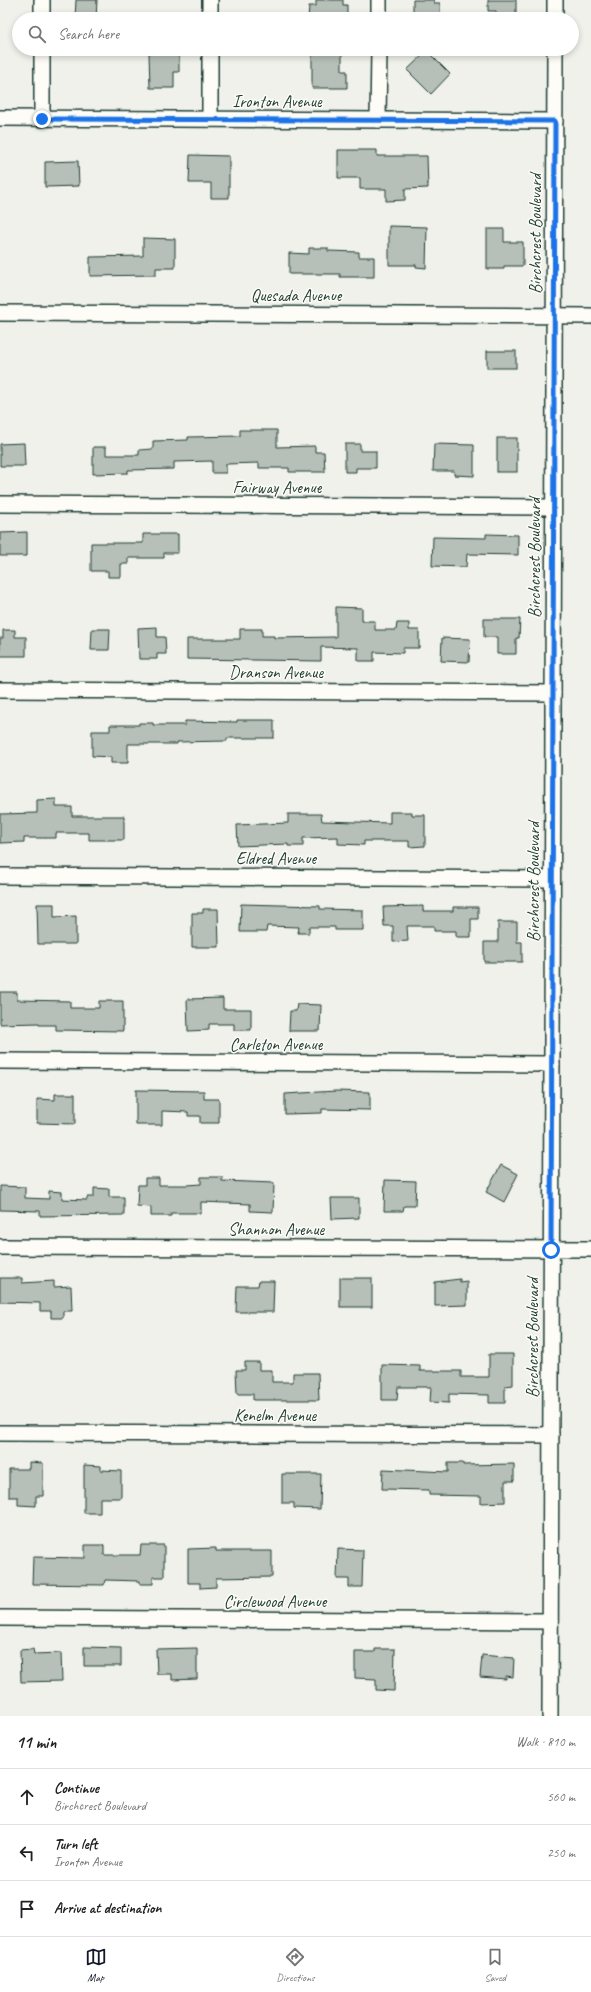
<!DOCTYPE html>
<html lang="en">
<head>
<meta charset="utf-8">
<style>
	:root { --surface:#fff; --page:#f2f2f2; --text:#202124; --muted:#757577; --line:#e0e0e0; --accent:#111827 }
	body { margin:0; font-family:Caveat,sans-serif; background:var(--page); color:var(--text) }
	.stop { position:absolute; width:12px; height:12px; margin:-9px; border:3px solid #1a73e8; border-radius:50%; background:#fff }
	.stop.end { background:#1a73e8; border-color:#fff; box-shadow:0 1px 4px #0008 }
	.list { margin:0; padding:0; list-style:none }
	h2 { display:flex; justify-content:space-between; align-items:center; height:52px; margin:0; padding:0 16px; font-size:17px }
	h2 small { font-size:13px; font-weight:400; color:var(--muted) }
	.list li { display:grid; grid-template-columns:26px 1fr auto; gap:12px; align-items:center; box-sizing:border-box; height:56px; padding:0 16px; border-top:1px solid var(--line) }
	.list b { display:block; font-size:15px; white-space:nowrap }
	.list p { margin:0; font-size:13px; white-space:nowrap; color:var(--muted) }
	.list em { font-size:13px; font-style:normal; color:var(--muted) }
	.icon { flex:none; width:22px; height:22px; fill:none; stroke:currentColor; stroke-width:2; stroke-linecap:round; stroke-linejoin:round }
	.map { position:relative; flex:none; width:591px; height:1716px; overflow:hidden }
	.search { position:absolute; background:var(--surface); box-shadow:0 2px 6px #0003; left:12px; right:12px; top:12px; height:44px; display:flex; align-items:center; gap:10px; box-sizing:border-box; padding:0 14px; border-radius:22px; color:var(--muted); font-size:15px }
	.sheet { height:220px; background:var(--surface) }
	nav { display:flex; justify-content:space-around; align-items:center; box-sizing:border-box; height:56px; border-top:1px solid var(--line); background:var(--surface); font-size:11px; color:var(--muted) }
	nav a { display:grid; justify-items:center; gap:2px }
	nav .on { color:var(--accent) }
	.map>svg:first-child { display:block }
	.building { fill:#b6bfb8; stroke:#1f3d34 }
	.lines { fill:none; stroke-linecap:round; stroke-linejoin:round }
	.minor-casing { stroke:#1f3d34; stroke-width:18 }
	.minor { stroke:#fdfcf7; stroke-width:15 }
	.route { stroke:#1a73e8; stroke-width:5 }
	.labels { text-anchor:middle; dominant-baseline:central; stroke-width:3; stroke-linejoin:round; paint-order:stroke }
	.street-label { font-size:17px; fill:#1f3d34; stroke:#fdfcf7 }
</style>
</head>
<body>
<div class="map">
<svg width="591" height="1716" viewBox="0 0 591 1716">
	<rect width="100%" height="100%" fill="#f0f1eb"/>
	<filter id="ink" filterUnits="userSpaceOnUse"><feTurbulence type="fractalNoise" baseFrequency=".025" numOctaves="2"/><feDisplacementMap in="SourceGraphic" scale="8" xChannelSelector="R" yChannelSelector="G"/><feConvolveMatrix kernelMatrix="1 2 1 2 8 2 1 2 1" color-interpolation-filters="sRGB"/></filter>
	<g filter="url(#ink)">
		<g class="building">
			<polygon points="76,0 97,0 96,19 75,19"/>
			<polygon points="316,0 343,0 343,5 347,5 347,19 308,19 309,6 316,6"/>
			<polygon points="413,0 434,0 434,3 440,3 440,17 434,17 434,19 413,19"/>
			<polygon points="488,0 516,0 516,19 496,19 496,11 488,11"/>
			<polygon points="342,51 342,71 347,71 347,88 312,88 312,52"/>
			<polygon points="427,51 450,74 431,94 407,70"/>
			<polygon points="149,53 179,53 179,72 174,72 174,88 150,88"/>
			<polygon points="338,150 377,150 377,156 427,156 428,188 405,189 405,200 386,201 386,189 360,189 360,178 338,178"/>
			<polygon points="190,155 229,156 229,198 211,198 211,183 189,183"/>
			<polygon points="78,161 79,186 45,187 45,162"/>
			<polygon points="389,226 427,227 426,268 416,267 416,265 389,265"/>
			<polygon points="487,229 504,229 504,242 523,242 523,266 504,266 504,269 487,269"/>
			<polygon points="143,238 175,239 175,268 156,268 156,275 90,276 90,257 143,256"/>
			<polygon points="309,248 328,248 328,251 359,252 359,257 374,257 374,277 340,277 340,274 289,274 289,253 309,254"/>
			<rect x="487" y="351" width="29" height="17"/>
			<polygon points="240,430 277,430 277,447 315,446 315,452 324,452 325,472 289,472 289,468 259,468 259,463 226,464 226,473 212,473 212,461 174,462 174,469 128,470 128,473 93,474 93,447 106,447 106,455 139,455 139,450 153,449 153,441 188,440 188,437 240,436"/>
			<rect x="497" y="438" width="20" height="34"/>
			<polygon points="24,443 25,466 0,466 0,444"/>
			<polygon points="345,444 360,444 360,451 376,451 376,468 356,468 356,472 345,472"/>
			<polygon points="434,444 474,445 474,476 454,475 454,471 433,471"/>
			<polygon points="27,532 27,556 0,556 0,533"/>
			<polygon points="143,534 178,534 178,553 164,553 164,558 128,558 128,564 121,564 121,577 108,577 108,571 91,571 91,543 143,543"/>
			<polygon points="486,534 518,535 518,555 467,554 466,567 432,566 433,537 486,538"/>
			<polygon points="336,607 362,608 362,621 375,621 375,630 396,630 397,623 409,623 409,630 419,630 419,648 403,648 403,653 374,652 374,661 358,661 358,648 321,647 321,661 187,659 187,639 240,639 240,629 262,629 262,636 274,636 274,638 336,637"/>
			<polygon points="484,619 520,619 519,638 516,638 516,654 497,654 497,637 484,637"/>
			<polygon points="157,627 157,637 165,637 166,654 157,654 157,659 139,659 138,628"/>
			<polygon points="92,629 110,629 109,650 91,650"/>
			<polygon points="3,630 15,630 15,637 26,637 26,656 0,656 0,638 3,638"/>
			<polygon points="442,638 470,639 469,662 441,661"/>
			<polygon points="237,720 274,720 274,738 227,738 227,741 177,742 177,744 128,744 128,763 111,763 111,757 92,756 92,731 110,731 110,725 139,725 139,723 153,723 153,725 185,725 185,721 237,722"/>
			<polygon points="56,799 56,807 72,807 72,816 124,816 124,840 89,840 89,833 56,833 56,838 24,838 24,842 0,843 0,814 37,813 37,800"/>
			<polygon points="390,812 412,812 412,815 425,815 425,846 409,847 409,841 364,841 364,845 338,844 338,837 303,838 303,846 288,846 288,844 238,846 237,825 288,823 288,814 321,814 322,821 390,823"/>
			<polygon points="37,904 54,904 54,917 76,916 76,944 38,944"/>
			<polygon points="241,904 320,906 320,909 363,910 363,930 335,930 335,927 309,927 309,933 298,933 299,927 267,926 266,932 240,932"/>
			<polygon points="423,906 423,911 453,911 453,907 478,907 478,919 471,919 471,937 456,937 456,931 434,931 434,926 407,926 408,941 393,942 393,926 384,926 383,907"/>
			<polygon points="203,909 218,909 219,947 192,947 192,913 203,913"/>
			<polygon points="498,922 517,922 517,942 522,942 522,962 484,962 484,942 498,942"/>
			<polygon points="0,992 17,992 17,1000 70,1001 70,1008 99,1008 99,1001 123,1001 123,1031 56,1030 56,1025 39,1025 39,1023 0,1024"/>
			<polygon points="223,998 223,1009 251,1009 251,1030 234,1030 234,1024 209,1024 209,1030 188,1031 187,999"/>
			<polygon points="297,1004 321,1005 320,1031 289,1031 290,1011 296,1011"/>
			<polygon points="136,1090 204,1091 204,1099 219,1099 219,1123 200,1123 200,1116 188,1116 188,1112 162,1111 162,1125 136,1125"/>
			<polygon points="336,1091 370,1092 370,1110 322,1109 322,1113 285,1114 285,1094"/>
			<polygon points="55,1094 75,1094 75,1124 37,1123 37,1099 55,1100"/>
			<polygon points="501,1165 518,1174 504,1202 486,1192"/>
			<polygon points="201,1177 222,1177 222,1181 274,1183 273,1212 250,1211 250,1204 201,1202 201,1213 171,1213 171,1216 151,1216 151,1207 137,1206 138,1185 145,1185 145,1178 159,1178 159,1185 186,1185 201,1184"/>
			<polygon points="385,1180 416,1181 415,1206 404,1206 403,1211 384,1211"/>
			<polygon points="0,1186 25,1187 25,1198 49,1199 49,1191 62,1192 62,1199 87,1200 87,1197 94,1197 94,1188 109,1189 109,1197 124,1197 124,1215 40,1216 40,1211 0,1210"/>
			<polygon points="331,1198 359,1198 359,1218 332,1219"/>
			<polygon points="0,1278 22,1278 22,1283 54,1281 54,1287 71,1286 72,1311 63,1311 63,1318 51,1318 51,1311 40,1311 40,1303 0,1302"/>
			<rect x="340" y="1278" width="32" height="29"/>
			<polygon points="460,1279 460,1282 467,1281 467,1305 435,1306 435,1282"/>
			<polygon points="259,1281 274,1281 273,1312 236,1312 237,1286 258,1286"/>
			<polygon points="489,1354 513,1354 513,1385 505,1386 505,1403 489,1403 489,1395 449,1394 449,1403 430,1402 431,1387 398,1387 397,1400 382,1400 382,1365 420,1366 420,1371 461,1371 461,1377 489,1377"/>
			<polygon points="245,1362 259,1362 259,1370 272,1370 272,1382 293,1382 293,1373 318,1373 319,1400 253,1400 253,1394 237,1394 236,1370 245,1370"/>
			<polygon points="29,1462 43,1463 43,1496 36,1496 36,1506 18,1505 18,1497 9,1497 9,1469 29,1469"/>
			<polygon points="448,1463 463,1463 463,1465 514,1464 514,1481 505,1481 505,1502 481,1503 481,1496 429,1495 429,1490 382,1489 383,1469 448,1472"/>
			<polygon points="84,1465 101,1466 101,1470 121,1471 121,1498 100,1498 100,1513 84,1513"/>
			<polygon points="282,1474 321,1474 320,1509 294,1508 294,1503 282,1503"/>
			<polygon points="85,1545 104,1545 104,1555 140,1555 141,1545 164,1545 164,1577 153,1577 153,1584 140,1584 140,1581 105,1580 104,1585 32,1584 33,1557 85,1558"/>
			<polygon points="216,1548 216,1551 272,1551 272,1577 216,1578 216,1587 200,1588 200,1583 188,1583 188,1549"/>
			<polygon points="338,1549 363,1550 362,1587 349,1587 349,1579 337,1579"/>
			<polygon points="84,1647 121,1648 121,1666 84,1666"/>
			<polygon points="197,1648 197,1679 172,1680 172,1674 157,1674 156,1649"/>
			<polygon points="33,1649 34,1654 61,1653 62,1681 21,1682 20,1650"/>
			<polygon points="375,1649 395,1649 394,1691 376,1690 376,1679 355,1678 355,1652 375,1652"/>
			<polygon points="482,1655 514,1658 513,1677 506,1676 506,1679 480,1677"/>
		</g>
		<g class="lines">
			<defs>
				<g id="minor">
					<polyline points="42,19 42,0"/>
					<polyline points="210,19 210,0"/>
					<polyline points="379,19 379,0"/>
					<polyline points="555,19 555,0"/>
					<polyline points="0,118 555,121"/>
					<polyline points="42,119 42,49"/>
					<polyline points="210,119 210,49"/>
					<polyline points="378,120 379,49"/>
					<polyline points="0,313 591,316"/>
					<polyline points="0,504 553,507"/>
					<polyline points="0,690 553,693"/>
					<polyline points="0,876 552,879"/>
					<polyline points="0,1061 552,1064"/>
					<polyline points="0,1247 591,1249"/>
					<polyline points="0,1433 551,1435"/>
					<polyline points="0,1618 550,1621"/>
					<polyline points="550,1716 555,49"/>
				</g>
			</defs>
			<use href="#minor" class="minor-casing"/>
			<use href="#minor" class="minor"/>
		</g>
	</g>
	<g class="lines" filter="url(#ink)">
		<polyline class="route" points="42,119 555,121 551,1250"/>
	</g>
	<g class="labels">
		<g class="street-label">
			<text x="277" y="101">Ironton Avenue</text>
			<text transform="translate(535 234) rotate(-90)">Birchcrest Boulevard</text>
			<text x="296" y="295">Quesada Avenue</text>
			<text x="277" y="487">Fairway Avenue</text>
			<text transform="translate(534 558) rotate(-90)">Birchcrest Boulevard</text>
			<text x="276" y="672">Dranson Avenue</text>
			<text x="276" y="858">Eldred Avenue</text>
			<text transform="translate(533 882) rotate(-90)">Birchcrest Boulevard</text>
			<text x="276" y="1044">Carleton Avenue</text>
			<text x="276" y="1229">Shannon Avenue</text>
			<text transform="translate(532 1338) rotate(-90)">Birchcrest Boulevard</text>
			<text x="275" y="1415">Kenelm Avenue</text>
			<text x="275" y="1601">Circlewood Avenue</text>
		</g>
	</g>
</svg>
<div class="stop" style="left:551px;top:1250px"></div>
<div class="stop end" style="left:42px;top:119px"></div>
<div class="search"><svg class="icon" aria-label="search" viewBox="0 0 24 24"><circle cx="10" cy="10" r="6"/><path d="M15 15l6 6"/></svg>Search here</div>
</div>
<section class="sheet">
<h2>11 min<small>Walk · 810 m</small></h2>
<ul class="list">
<li><svg class="icon" aria-label="ahead" viewBox="0 0 24 24"><path d="M12 20V5M6 11l6-6 6 6"/></svg><div><b>Continue</b><p>Birchcrest Boulevard</p></div><em>560 m</em></li>
<li><svg class="icon" aria-label="left" viewBox="0 0 24 24"><path d="M17 20v-9H6M10 6l-5 5 5 5"/></svg><div><b>Turn left</b><p>Ironton Avenue</p></div><em>250 m</em></li>
<li><svg class="icon" aria-label="arrive" viewBox="0 0 24 24"><path d="M6 21V4h12l-3 4 3 4H6"/></svg><div><b>Arrive at destination</b></div></li>
</ul>
</section>
<nav>
<a class="on"><svg class="icon" aria-label="map" viewBox="0 0 24 24"><path d="M3 6l6-2 6 2 6-2v14l-6 2-6-2-6 2zM9 4v14M15 6v14"/></svg>Map</a>
<a><svg class="icon" aria-label="directions" viewBox="0 0 24 24"><path d="M12 3l9 9-9 9-9-9zM9 14v-3h6M13 9l2 2-2 2"/></svg>Directions</a>
<a><svg class="icon" aria-label="saved" viewBox="0 0 24 24"><path d="M7 4h10v16l-5-4-5 4z"/></svg>Saved</a>
</nav>
</body>
</html>
